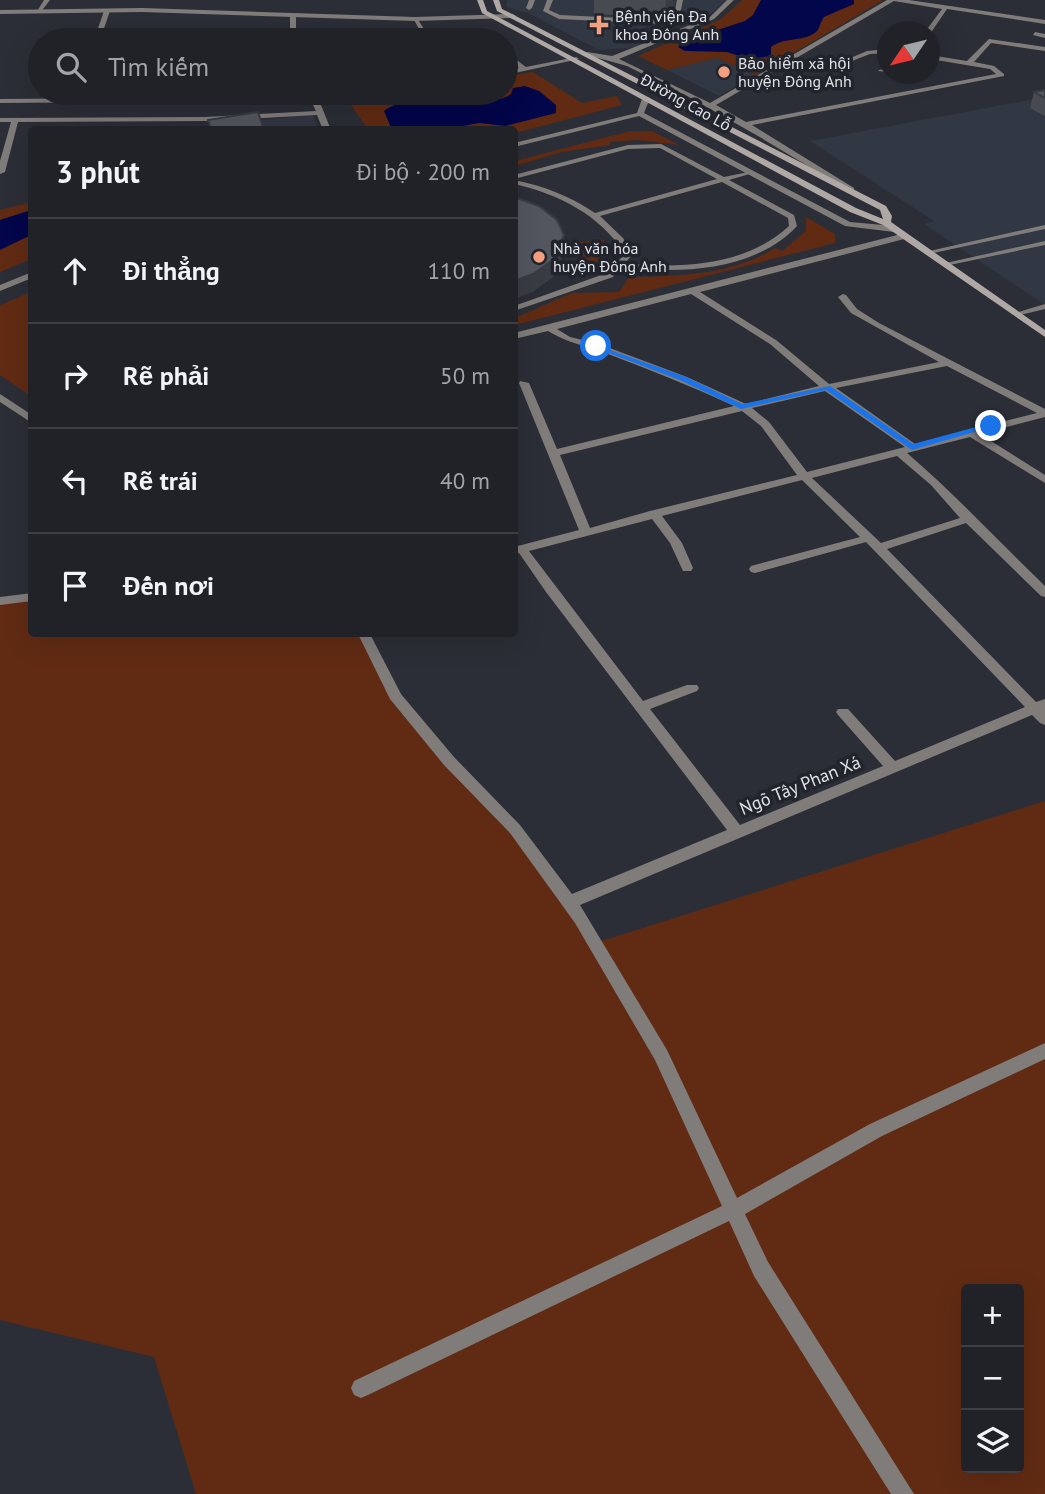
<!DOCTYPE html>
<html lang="vi">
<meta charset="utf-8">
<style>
:root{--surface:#202228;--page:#282a30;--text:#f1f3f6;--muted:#a2a4a8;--line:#3d3f45}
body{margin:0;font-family:"PT Sans",sans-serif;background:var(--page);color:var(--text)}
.controls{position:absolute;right:21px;bottom:21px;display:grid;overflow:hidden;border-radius:7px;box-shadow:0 7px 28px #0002}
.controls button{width:63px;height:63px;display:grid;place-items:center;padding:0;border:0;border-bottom:2px solid var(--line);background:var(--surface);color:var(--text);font:35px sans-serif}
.compass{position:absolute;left:877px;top:21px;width:63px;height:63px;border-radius:50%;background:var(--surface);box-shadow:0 7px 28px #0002;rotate:235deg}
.stop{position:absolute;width:21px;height:21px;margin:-16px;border:5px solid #1a73e8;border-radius:50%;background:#fff}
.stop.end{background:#1a73e8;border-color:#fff;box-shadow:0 2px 7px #0008}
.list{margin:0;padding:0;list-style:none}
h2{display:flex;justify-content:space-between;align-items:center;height:91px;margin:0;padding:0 28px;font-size:30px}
h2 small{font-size:23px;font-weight:400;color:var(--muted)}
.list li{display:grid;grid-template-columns:46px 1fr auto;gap:21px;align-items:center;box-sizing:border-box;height:105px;padding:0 28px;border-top:2px solid var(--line)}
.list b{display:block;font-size:26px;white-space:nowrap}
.list em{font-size:23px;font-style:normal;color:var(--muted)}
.icon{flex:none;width:38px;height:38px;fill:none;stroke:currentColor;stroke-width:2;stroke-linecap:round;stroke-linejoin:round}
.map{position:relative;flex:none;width:1045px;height:1494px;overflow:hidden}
.search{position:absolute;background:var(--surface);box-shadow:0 7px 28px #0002;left:28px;top:28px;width:490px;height:77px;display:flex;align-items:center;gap:18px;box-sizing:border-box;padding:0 24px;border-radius:38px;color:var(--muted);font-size:26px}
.panel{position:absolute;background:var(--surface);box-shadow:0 7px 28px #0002;left:28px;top:126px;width:490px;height:511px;border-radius:7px}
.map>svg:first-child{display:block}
</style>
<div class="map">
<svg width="1045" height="1494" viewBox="0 0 1045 1494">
<rect width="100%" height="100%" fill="#2b2e36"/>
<path fill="#323744" d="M507,0H726L712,13L686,26L648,23L638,47L599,50L528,13L506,7Z
M717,58L756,75L719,96L667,70Z
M1045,97V305L924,224L934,221L810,141Z
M313,115L319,129H225L224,124Z"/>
<path fill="#612b13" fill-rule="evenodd" d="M742,0H883L756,75L717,58L667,70L638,56L721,19Z
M533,72L582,103L617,96L622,105L515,133L514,130L368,129L350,104L427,93L503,94L506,93V76Z
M630,131H652L679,145L638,140L610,142V145L562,152L515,166V161Z
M31,202V259L0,272V210Z
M806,217L835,234V243L515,325V318L572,293L619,292L629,277C680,276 731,275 775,248L782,251L806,231Z
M604,240L606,260L595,263L577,256L571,243Z
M31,292V396L0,375V305Z
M31,597L32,634H363L395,696L570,902L595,943L1045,801V1494H196L154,1357L0,1320V601ZM966,1289H1019V1468H966Z"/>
<path fill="#02064a" d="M761,0H854V4L824,17C820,22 820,28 816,32C804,42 784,37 771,47V56L748,59L727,52L685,51L678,47L684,41L745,21L753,15Z
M155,29L273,31V38L147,40Z
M525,86L539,91L556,105V113L505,126L479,123L447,129L392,130L384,111C395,100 452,93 469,93C484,93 496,105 511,94L513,88Z
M31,210V235L0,250V220Z"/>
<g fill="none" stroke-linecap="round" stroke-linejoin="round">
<path fill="#807c7a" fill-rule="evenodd" d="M44,0H50L40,13H36Z
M529,0H535L532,8L529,10L526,8Z
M547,0H553L549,10L560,15L663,20L674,17L677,0H683L679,19L663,24L559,19L543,11Z
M661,144L724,177L753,171V173L729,180L794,215L797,226C754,272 679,274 621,267L613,277L514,311V306L607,273L625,254C600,215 559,194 514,184V180C544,186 570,196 595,213L717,179L660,148L628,149L514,179V175L628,145ZM722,182L788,218L789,226C746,266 681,269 625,263L633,254L623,238L600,216Z
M1045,225V229L929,254L925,252Z
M1045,241V245L945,266L941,264Z
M1045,304V309L1016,316L1012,314Z"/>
<path fill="#807c7a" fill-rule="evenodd" d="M727,0H734L714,19L619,59L710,103L887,0H909L1045,20V24L947,9L930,34V32H925L942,9L894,1L716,105L746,122L996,74L990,69L930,59V55L967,61L989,39L1045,47V51L991,43L974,62L994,66L1004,74V76L752,125L854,188V192H851L758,136L689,97L627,66L584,54L587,52L612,56L710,17Z
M107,9L110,11L100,40H94L104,11Z
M293,14L296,16V40H290V16Z
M413,18H417L431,40H425Z
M1035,32L1045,34V38L1033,35Z
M355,37L357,40H329Z
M888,49V53L870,54L839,66L836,64L867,51Z
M506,52L526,67L576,57L579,59L506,75V71L519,68L506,57Z
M888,68V72L878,71L879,70Z
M316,93L313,97L258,101L0,103V99L258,97Z
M355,93H372L317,103L321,105L331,130H323L317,115L205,121L18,122L5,172L0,174V161L11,122H0V118L205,117L316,111L313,105L316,103H312V99Z
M643,96L650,98L644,113L850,222L894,226L898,229L894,232L845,226L639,116L514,147V143L637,113Z
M905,233L908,234V238L700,292L776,340L829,384L939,362L851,313L838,297L843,294L846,295L857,309L879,323L1045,409V417L980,434L1045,475V483L970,437L907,453C955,494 999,542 1045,586V597L1041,596L966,523L887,549L1036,702L1045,699V725L1040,723L1032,715L580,905L667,1050L737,1198L870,1124L1045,1043V1059L882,1136L745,1214L768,1262L914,1494H891L754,1276L729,1221L368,1395L361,1398L354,1395L351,1388L354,1381L722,1206L655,1060L575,923L510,833L444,765L390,699L358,634H370L401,694L454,757L520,825L572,894L727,830L546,592L519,553L514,555V547L579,530L519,383L520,381L529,383L557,449L734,406C693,387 651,370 608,354C587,346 567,343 548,331L514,339V333ZM691,294L770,344L819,386L746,404L687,377L599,344L570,337L557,329ZM947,366L1037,413L915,444L836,388ZM825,391L905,447L807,472L769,422L752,408ZM742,411L761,426L797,475L650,511L590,528L560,455ZM897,456L931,485L960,518L881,543L812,478ZM802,480L860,537L751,566L749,569L751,572L755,573L866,542L1025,707L895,761L848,709H838L836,712L838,715L883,766L740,825L650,709L697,691L699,688L697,685H687L643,701L529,551L652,519L670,543L683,571H691L693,568L682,543L662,516Z
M32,272V278L0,291V285Z
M0,394L32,415V423L0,402Z
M32,593V601L0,605V597Z"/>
<path fill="#807c7a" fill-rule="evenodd" d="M142,8L415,17L513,14L516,16L513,18L415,21L142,12L0,14V10Z"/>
<path fill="#afa8a5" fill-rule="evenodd" d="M477,0H483L487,11L856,208L883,219L880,210L497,11L493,0H499L502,9L886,206L892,216L891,222L1045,330V337L883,225L850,212L482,13Z"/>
</g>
<path fill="#474a51" d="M594,0H673L672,10L665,17L594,14Z
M1045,90V116L1030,108L1034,92Z"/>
<path fill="#393c42" d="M666,0H673L672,10L665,17Z
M564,235V252L553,277L533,292L514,299V281Z"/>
<path fill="#52565e" stroke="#393c42" stroke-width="2" d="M1045,90V98L1034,92Z
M258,112L264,130H211L208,120Z
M514,197L539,206L557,220L564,235L553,260L533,274L514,281Z"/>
<path fill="#1a73e8" d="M593,344L686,377L742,404L830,386L913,444L991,423L995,426L912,450L826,390L741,409L680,380L593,347Z"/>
<g fill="#f2a07f" stroke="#21242c" stroke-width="2.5">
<path d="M595.5 14.5h7v7h7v7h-7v7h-7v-7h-7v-7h7z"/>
<circle cx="724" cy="72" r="7"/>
<circle cx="539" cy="257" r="7"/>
</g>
<g text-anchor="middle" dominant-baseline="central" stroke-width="7" stroke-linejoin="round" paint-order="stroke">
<g font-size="16" fill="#e0e2e7" stroke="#21242c" text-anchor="start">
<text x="615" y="16">Bệnh viện Đa<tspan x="615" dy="18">khoa Đông Anh</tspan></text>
<text x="738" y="63">Bảo hiểm xã hội<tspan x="738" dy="18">huyện Đông Anh</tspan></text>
<text x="553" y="248">Nhà văn hóa<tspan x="553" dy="18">huyện Đông Anh</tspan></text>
</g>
<g font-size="16" fill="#e0e2e7" stroke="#21242c">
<text transform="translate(686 102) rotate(29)">Đường Cao Lỗ</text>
</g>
<g font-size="18" fill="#e0e2e7" stroke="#21242c">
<text transform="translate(800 785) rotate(-22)">Ngõ Tây Phan Xá</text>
</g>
</g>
</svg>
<div class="controls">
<button>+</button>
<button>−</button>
<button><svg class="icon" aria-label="layers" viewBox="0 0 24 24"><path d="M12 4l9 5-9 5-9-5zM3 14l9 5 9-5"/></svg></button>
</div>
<svg class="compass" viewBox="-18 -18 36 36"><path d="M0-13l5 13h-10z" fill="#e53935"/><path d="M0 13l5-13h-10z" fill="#a2a4a8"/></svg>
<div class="stop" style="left:596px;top:346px"></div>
<div class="stop end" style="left:991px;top:426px"></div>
<div class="search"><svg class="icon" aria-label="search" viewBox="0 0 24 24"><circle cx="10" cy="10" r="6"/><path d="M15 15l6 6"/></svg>Tìm kiếm</div>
<section class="panel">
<h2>3 phút<small>Đi bộ · 200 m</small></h2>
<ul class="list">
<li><svg class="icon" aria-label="ahead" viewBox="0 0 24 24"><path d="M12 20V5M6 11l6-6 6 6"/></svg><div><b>Đi thẳng</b></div><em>110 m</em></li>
<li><svg class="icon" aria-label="right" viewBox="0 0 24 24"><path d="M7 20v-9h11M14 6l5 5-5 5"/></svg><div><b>Rẽ phải</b></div><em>50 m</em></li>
<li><svg class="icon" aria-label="left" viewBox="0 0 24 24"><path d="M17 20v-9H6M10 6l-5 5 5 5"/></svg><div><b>Rẽ trái</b></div><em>40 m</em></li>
<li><svg class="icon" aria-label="arrive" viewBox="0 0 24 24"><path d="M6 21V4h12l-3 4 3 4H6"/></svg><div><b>Đến nơi</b></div></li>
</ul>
</section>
</div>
